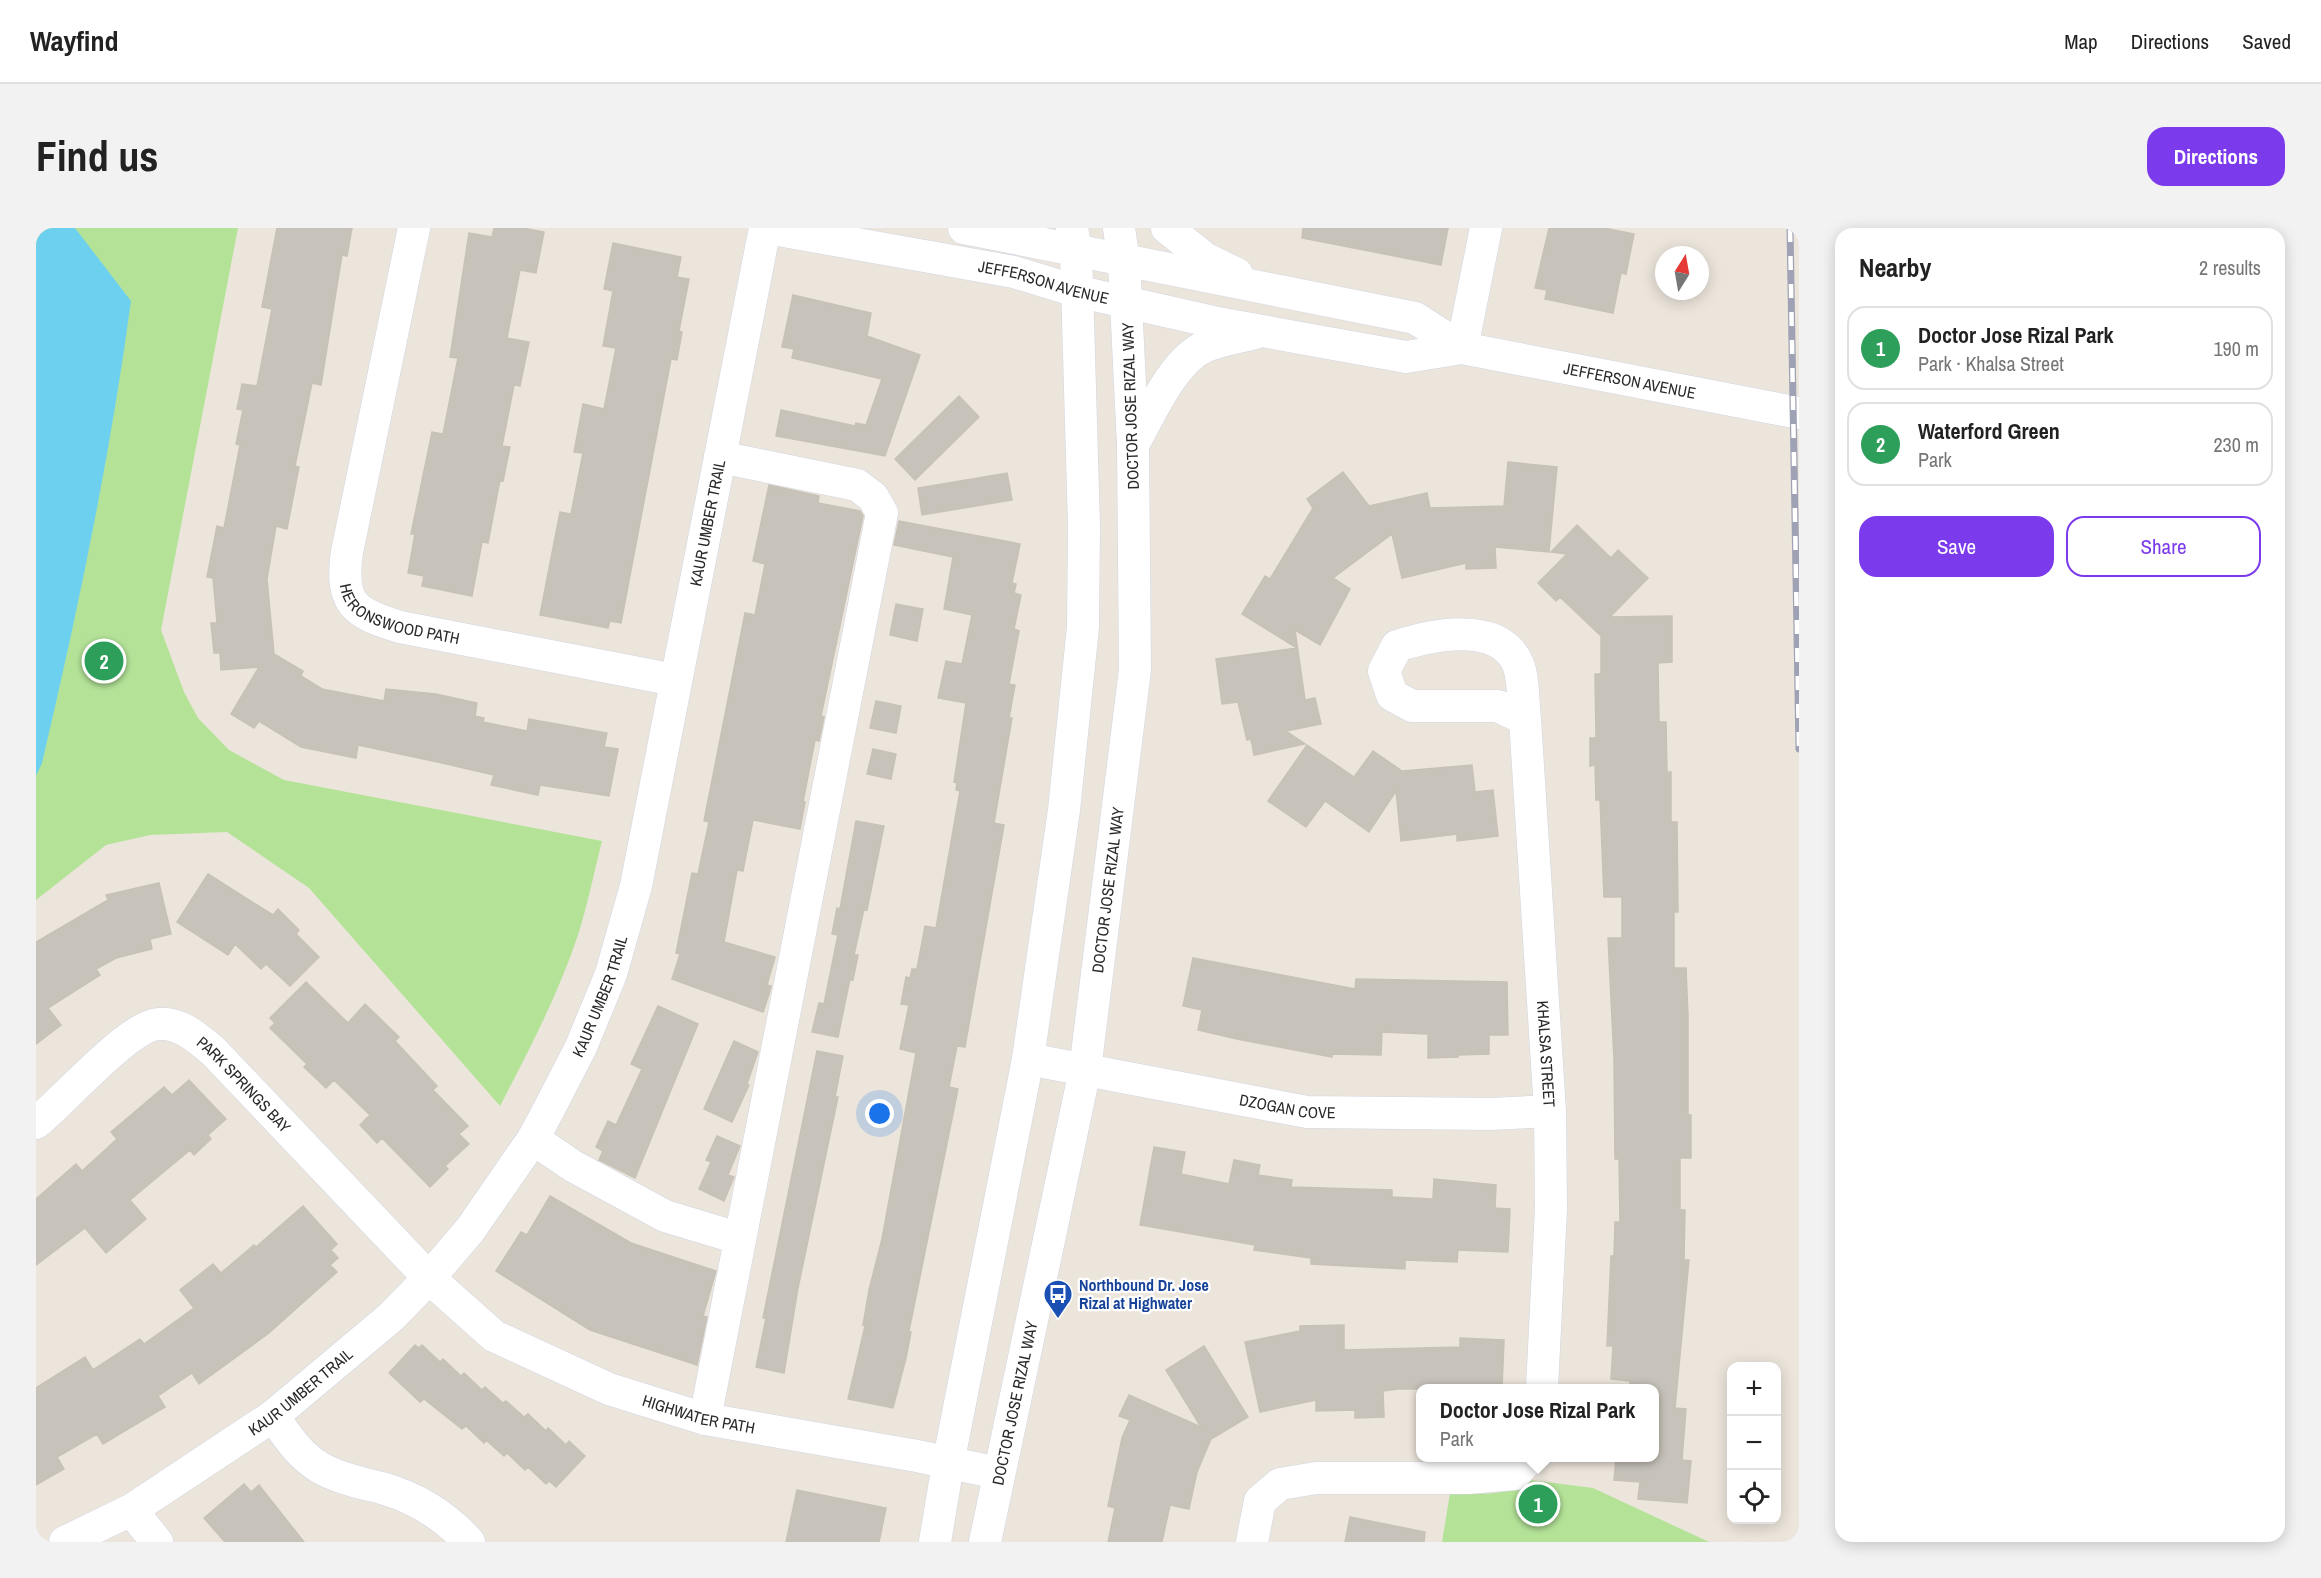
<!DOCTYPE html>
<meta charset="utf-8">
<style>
:root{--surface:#fff;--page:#f2f2f2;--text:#222;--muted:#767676;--line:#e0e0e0;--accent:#7c3aed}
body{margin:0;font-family:"Archivo Narrow",sans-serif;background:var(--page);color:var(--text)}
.controls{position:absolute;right:18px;bottom:18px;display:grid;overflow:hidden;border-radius:12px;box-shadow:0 3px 15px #0003}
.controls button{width:54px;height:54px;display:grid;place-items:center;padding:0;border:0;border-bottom:2px solid var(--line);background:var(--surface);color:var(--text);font:30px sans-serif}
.compass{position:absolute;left:1619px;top:18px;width:54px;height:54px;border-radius:50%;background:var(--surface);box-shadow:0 3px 15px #0003;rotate:11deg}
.you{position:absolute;left:844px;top:886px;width:21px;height:21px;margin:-15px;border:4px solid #fff;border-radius:50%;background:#1a73e8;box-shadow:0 0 0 9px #1a73e833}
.badge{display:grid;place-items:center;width:39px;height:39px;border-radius:50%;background:var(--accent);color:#fff;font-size:20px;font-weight:700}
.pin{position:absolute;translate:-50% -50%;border:3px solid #fff;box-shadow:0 2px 6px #0006}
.popup{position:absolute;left:1380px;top:1156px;width:243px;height:78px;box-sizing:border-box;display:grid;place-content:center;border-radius:12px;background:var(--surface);filter:drop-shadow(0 2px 4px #0005);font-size:20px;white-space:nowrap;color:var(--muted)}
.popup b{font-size:22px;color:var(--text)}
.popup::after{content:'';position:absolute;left:50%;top:100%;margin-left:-12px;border:12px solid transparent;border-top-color:var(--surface)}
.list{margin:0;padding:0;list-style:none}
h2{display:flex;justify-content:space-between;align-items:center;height:78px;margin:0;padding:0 24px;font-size:26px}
h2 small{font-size:20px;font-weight:400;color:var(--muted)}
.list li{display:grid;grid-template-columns:39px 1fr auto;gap:18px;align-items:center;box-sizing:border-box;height:84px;margin:0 12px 12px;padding:0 12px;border:2px solid var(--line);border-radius:18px}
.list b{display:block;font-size:22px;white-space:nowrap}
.list p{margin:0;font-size:20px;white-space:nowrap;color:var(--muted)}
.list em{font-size:20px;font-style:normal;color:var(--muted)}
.actions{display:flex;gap:12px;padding:18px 24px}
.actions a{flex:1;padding:14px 0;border:2px solid var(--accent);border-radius:18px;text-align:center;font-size:21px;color:var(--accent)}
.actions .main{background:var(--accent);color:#fff}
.icon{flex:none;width:33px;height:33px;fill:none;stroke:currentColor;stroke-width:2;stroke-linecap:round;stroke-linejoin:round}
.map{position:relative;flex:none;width:1763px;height:1314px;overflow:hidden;border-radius:18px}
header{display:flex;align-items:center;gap:36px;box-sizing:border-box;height:84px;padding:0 30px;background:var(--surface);border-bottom:2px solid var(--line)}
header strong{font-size:28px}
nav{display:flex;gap:33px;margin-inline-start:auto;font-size:21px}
.intro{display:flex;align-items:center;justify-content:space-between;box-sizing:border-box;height:144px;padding:0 36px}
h1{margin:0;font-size:42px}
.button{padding:15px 27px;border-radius:18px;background:var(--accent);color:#fff;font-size:21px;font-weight:700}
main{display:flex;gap:36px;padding:0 36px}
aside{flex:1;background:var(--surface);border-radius:18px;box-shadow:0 3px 15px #0003}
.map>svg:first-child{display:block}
</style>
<header>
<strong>Wayfind</strong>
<nav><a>Map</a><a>Directions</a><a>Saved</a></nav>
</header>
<div class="intro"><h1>Find us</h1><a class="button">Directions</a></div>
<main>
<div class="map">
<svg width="1763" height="1314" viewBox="0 0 1763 1314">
<rect width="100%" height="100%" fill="#ece5dc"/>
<path fill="#b4e398" d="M0,0H202L125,402L148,464L162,490L193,522L248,552L566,613C558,644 552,676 542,707C522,767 493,822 464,878L273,660L191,604L114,607L70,617L0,672Z
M1495,1252L1557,1260L1673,1314H1406L1414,1265C1441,1265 1473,1270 1495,1252Z"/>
<path fill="#6ed0ef" d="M0,0H39L95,73C74,229 42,382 6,535L0,548Z"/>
<path fill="#c7c3ba" stroke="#c8c1b6" stroke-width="1.5" d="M241,0H316L311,28L306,27L285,157L276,155L259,238L263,239L251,301L240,298L231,351L238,426L267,443L265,448L286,461L348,473L350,461L400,466L441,475L439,488L448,490L447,494L491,503L493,491L571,505L568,519L582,521L573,568L504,557L502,567L455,557L458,547L406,535L322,517L320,530L265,519L223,493L218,500L195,486L223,439L185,442L184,425H178L175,395H181L177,350L171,349L181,298L188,300L204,217L200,216L207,182L201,181L206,156L221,158L236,81L226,79Z
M458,0H486L508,4L500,45L484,42L471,110L493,114L484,158L478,157L466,218L474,219L467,253L464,252L452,315L446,314L436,368L386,358L388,348L372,345L379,306H375L396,204L407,206L422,130L414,129L433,5L456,9Z
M1267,0H1412L1405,37L1266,10Z
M1513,0H1568L1598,6L1590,46L1585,45L1577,85L1509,71L1511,62L1499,60Z
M577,15L645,29L641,49L653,51L643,103L646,104L641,132L635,131L585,395L574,393L572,400L504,387L524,284L535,286L547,225L538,224L547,176L568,181L580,120L567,118L577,63L568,61Z
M757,67L835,85L831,108L884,127L849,228L740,208L745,182L819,198L820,195L830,197L846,151L756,130L758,121L746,119Z
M923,168L943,189L879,252L859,231Z
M1472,234L1521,239L1513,324L1459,319L1460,340L1430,341V335L1366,350L1356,306L1297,350L1314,361L1284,417L1259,402L1269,472L1279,470L1285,496L1250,503L1269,516L1218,527L1215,511L1211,512L1202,474L1186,476L1180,431L1261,420L1206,386L1229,348L1234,351L1277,280L1271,271L1307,244L1333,278L1391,265L1394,280L1468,278Z
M971,245L976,272L886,287L882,260Z
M733,257L783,268L782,275L824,283L827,288L785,488L788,489L783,513L779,512L767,574H769L764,601L717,592L707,643L701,642L688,714L739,729L731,757L735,758L734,763L727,784L636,751L644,726L640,725L656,645L662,646L673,594L668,593L709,385L719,387L729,336L717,333Z
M863,293L984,316L976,355L980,356L978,365L985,367L978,401L983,403L973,456L979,457L973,490H976L958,595L968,597L929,819L921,818L913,859L922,861L873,1103L875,1104L870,1130L857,1180L812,1171L829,1098L827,1097L833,1062L846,1011L880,825L864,821L873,777L865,776L870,749L874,750L876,741H881L889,698L900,700L924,563L920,562L921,555L918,554L930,475L902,470L910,433L926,436L936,387L908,381L917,329L858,317Z
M1541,297L1575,330L1582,322L1612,350L1574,389L1636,388V434L1622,435L1623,494H1630L1631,544H1635V594H1641L1642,684H1638V740H1650L1652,789V887H1655V930H1644V982H1649L1648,1032H1653L1639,1180L1650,1181L1646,1232L1655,1233L1651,1275L1602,1271L1604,1254L1578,1252L1580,1230H1619V1161H1594V1153L1575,1151L1577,1118H1571L1575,1028H1578L1579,994H1584L1583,931H1579L1578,831L1572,710H1586V669H1568L1564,572H1560L1559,537L1554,538V510H1560L1559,446H1565V408L1524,369L1520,373L1502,355L1531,326L1515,324Z
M860,376L887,381L881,413L854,407Z
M840,473L865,478L860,505L834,500Z
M1271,517L1318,549L1337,523L1366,543L1436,537L1439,564L1457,562L1462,608L1421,613V606L1365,613L1360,563L1333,604L1289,573L1270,599L1232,573Z
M837,521L860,526L855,551L831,546Z
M820,593L848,598L831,682L828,681L818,727H822L817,752L814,751L802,809L776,804L783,775L788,776L802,707L796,706L801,680L804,681Z
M172,646L237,687L242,681L263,702L260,706L283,729L254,758L230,736L225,741L199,716L192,727L141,694Z
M123,655L135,706L114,711L116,721L80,730L60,741L64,747L12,780L25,797L0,816V714L72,672L70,667Z
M1157,730L1319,761L1320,751L1471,754L1472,807H1453V826L1422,827V829L1392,830V806L1346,804L1345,827L1296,826V829L1201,811L1162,802L1166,782L1147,778Z
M270,754L312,795L329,776L363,809L359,813L401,858L397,862L432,898L423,906L433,916L409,938L412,941L394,959L346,910L341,915L324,897L334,887L298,852L290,860L268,839L271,836L234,800L239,795L234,790Z
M622,778L662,796L599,950L563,932L567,923L560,919L572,893L580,897L606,841L595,836Z
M698,813L722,824L711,856L713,857L696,894L668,881Z
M781,823L807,828L799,869H802L762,1060L748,1145L720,1139L730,1090H727Z
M153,852L190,891L172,907L175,911L158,927L154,922L94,972L110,991L70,1025L49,1000L0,1037V971L40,936L46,943L81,911L75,904L128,859L136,867Z
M681,908L704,918L692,947L698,949L688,973L663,961L675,934L670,932Z
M1118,919L1149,924L1145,946L1193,956L1198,932L1224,937L1222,947L1256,952L1255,959L1356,962V969L1397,971L1398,951L1460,957L1459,980L1474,981L1472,1024L1422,1022L1421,1034L1369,1032V1041L1275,1036V1030L1218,1022L1219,1017L1104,997Z
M514,968L595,1015L680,1043L667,1088L671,1089L661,1137L554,1102L460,1043L485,1004L491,1007Z
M267,978L301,1016L295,1022L302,1030L294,1037L301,1044L233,1105L163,1156L156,1145L122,1168L129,1179L67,1216L61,1206L21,1229L28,1241L0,1257V1160L49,1129L57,1142L104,1111L108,1116L158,1080L144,1062L177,1036L185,1045L218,1017L220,1019Z
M1308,1097V1122L1424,1119V1110L1468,1112L1466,1161H1362L1347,1163L1348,1189L1319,1190V1182L1280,1183V1172L1224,1184L1209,1114L1264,1103V1098Z
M379,1117L383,1120L386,1117L404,1134L407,1131L425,1148L428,1145L446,1162L449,1159L467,1175L470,1173L488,1189L492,1186L510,1203L512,1200L530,1217L533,1213L549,1228L520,1259L513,1253L510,1256L492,1239L489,1242L471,1225L468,1228L450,1212L448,1215L430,1198L426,1201L388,1171L384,1174L353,1145Z
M1168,1118L1212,1189L1175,1211L1161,1244L1153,1281L1134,1277L1126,1314H1072L1079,1280L1072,1278L1086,1210L1094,1192L1083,1188L1093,1167L1165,1199L1130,1142Z
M208,1256L215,1264L223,1257L268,1314H189L168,1290Z
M761,1262L850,1280L843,1314H750Z
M1314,1289L1389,1304L1388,1314H1309Z"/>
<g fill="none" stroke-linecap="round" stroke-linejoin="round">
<g stroke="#d1d5e3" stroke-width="33">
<g id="minor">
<path id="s1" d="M378,0L311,324C304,375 317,385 364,399L639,452"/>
<path id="s2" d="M731,0L978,44L1040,63L1182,95L1370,129L1426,120L1763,185"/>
<path d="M928,0L1379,90L1426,120"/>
<path d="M1131,0L1170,31L1201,46"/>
<path d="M1426,120L1450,0"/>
<path d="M1097,217C1114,187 1137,132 1170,118C1186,112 1204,109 1219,105"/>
<path id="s3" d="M1489,491L1462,478H1376L1356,467L1348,443L1361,418C1396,407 1463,392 1482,436C1488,451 1487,475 1489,491L1514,883L1515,981L1506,1160"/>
<path id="s4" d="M992,831L1271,884L1455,886L1514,883"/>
<path id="s5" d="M0,895C28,872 86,806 117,797C141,791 162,810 178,824L393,1050L458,1108L573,1161L669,1191L881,1228L962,1245"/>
<path d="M497,911L537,938L629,988L702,1010"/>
<path d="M237,1188C251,1208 263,1227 283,1239C303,1251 327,1255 349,1261C383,1271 409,1288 433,1314"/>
<path d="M669,1191L846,285L837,269L821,257L684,229"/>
<path d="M95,1282L121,1314"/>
<path id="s6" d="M29,1314L95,1282L237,1188L355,1089L393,1050L434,1002L497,911L512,883L545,819L575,746L600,658L729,0"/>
<path d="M899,1314L912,1236L992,831L1028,582L1047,399L1048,298L1040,23L1036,0"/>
<path id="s7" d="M949,1314L1049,842L1099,442L1097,217L1088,34L1083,0"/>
<path d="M1216,1314L1224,1273L1244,1256L1280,1250H1432L1479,1246L1493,1230"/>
</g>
</g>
<use href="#minor" stroke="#fff" stroke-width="32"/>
<g stroke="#9fa2b4" stroke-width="7">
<path id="rail" d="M1754,0L1763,521"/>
</g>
<use href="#rail" stroke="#fff" stroke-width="4.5" stroke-dasharray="14" stroke-linecap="butt"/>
</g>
<defs>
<g id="bus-pin" transform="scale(1.5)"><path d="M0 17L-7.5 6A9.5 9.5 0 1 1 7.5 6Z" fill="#1a4fb4" stroke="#fff"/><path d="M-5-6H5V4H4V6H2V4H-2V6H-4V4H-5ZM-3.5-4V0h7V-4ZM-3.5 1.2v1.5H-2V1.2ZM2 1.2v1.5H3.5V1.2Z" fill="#fff"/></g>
</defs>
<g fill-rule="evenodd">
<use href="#bus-pin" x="1022" y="1066"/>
</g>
<g text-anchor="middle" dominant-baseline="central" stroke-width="4.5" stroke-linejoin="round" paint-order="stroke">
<g font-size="16" fill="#2a2a2a" stroke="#fff">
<text stroke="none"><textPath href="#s2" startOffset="282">JEFFERSON AVENUE</textPath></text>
<text stroke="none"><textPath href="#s2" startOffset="880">JEFFERSON AVENUE</textPath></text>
<text transform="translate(1094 178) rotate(-92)">DOCTOR JOSE RIZAL WAY</text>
<text stroke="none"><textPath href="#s6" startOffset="1270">KAUR UMBER TRAIL</textPath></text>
<text stroke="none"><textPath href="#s1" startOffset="430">HERONSWOOD PATH</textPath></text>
<text stroke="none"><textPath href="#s7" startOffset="664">DOCTOR JOSE RIZAL WAY</textPath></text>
<text stroke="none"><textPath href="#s6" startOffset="784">KAUR UMBER TRAIL</textPath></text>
<text stroke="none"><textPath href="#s3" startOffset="717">KHALSA STREET</textPath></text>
<text stroke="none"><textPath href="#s5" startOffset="267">PARK SPRINGS BAY</textPath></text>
<text stroke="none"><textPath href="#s4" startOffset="264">DZOGAN COVE</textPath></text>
<text stroke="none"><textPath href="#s6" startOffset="280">KAUR UMBER TRAIL</textPath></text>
<text stroke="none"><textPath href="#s7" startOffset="142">DOCTOR JOSE RIZAL WAY</textPath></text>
<text stroke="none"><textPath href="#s5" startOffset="842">HIGHWATER PATH</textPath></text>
</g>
<g font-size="16" font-weight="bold" fill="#164399" stroke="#fff" text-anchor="start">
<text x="1043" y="1057">Northbound Dr. Jose<tspan x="1043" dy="18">Rizal at Highwater</tspan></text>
</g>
</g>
</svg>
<div class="controls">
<button>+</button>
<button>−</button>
<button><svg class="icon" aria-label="locate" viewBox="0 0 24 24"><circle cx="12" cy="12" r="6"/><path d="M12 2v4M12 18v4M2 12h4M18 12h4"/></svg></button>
</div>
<svg class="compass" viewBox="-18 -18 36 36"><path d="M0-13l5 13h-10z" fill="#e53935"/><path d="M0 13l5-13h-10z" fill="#767676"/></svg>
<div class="you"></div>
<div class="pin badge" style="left:1502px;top:1276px;background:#2e9e5b">1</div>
<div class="popup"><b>Doctor Jose Rizal Park</b>Park</div>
<div class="pin badge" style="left:68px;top:433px;background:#2e9e5b">2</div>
</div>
<aside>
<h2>Nearby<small>2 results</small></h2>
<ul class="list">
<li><span class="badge" style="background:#2e9e5b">1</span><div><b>Doctor Jose Rizal Park</b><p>Park · Khalsa Street</p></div><em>190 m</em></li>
<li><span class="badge" style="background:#2e9e5b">2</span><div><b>Waterford Green</b><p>Park</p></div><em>230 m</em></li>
</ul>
<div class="actions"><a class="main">Save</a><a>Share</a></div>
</aside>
</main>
